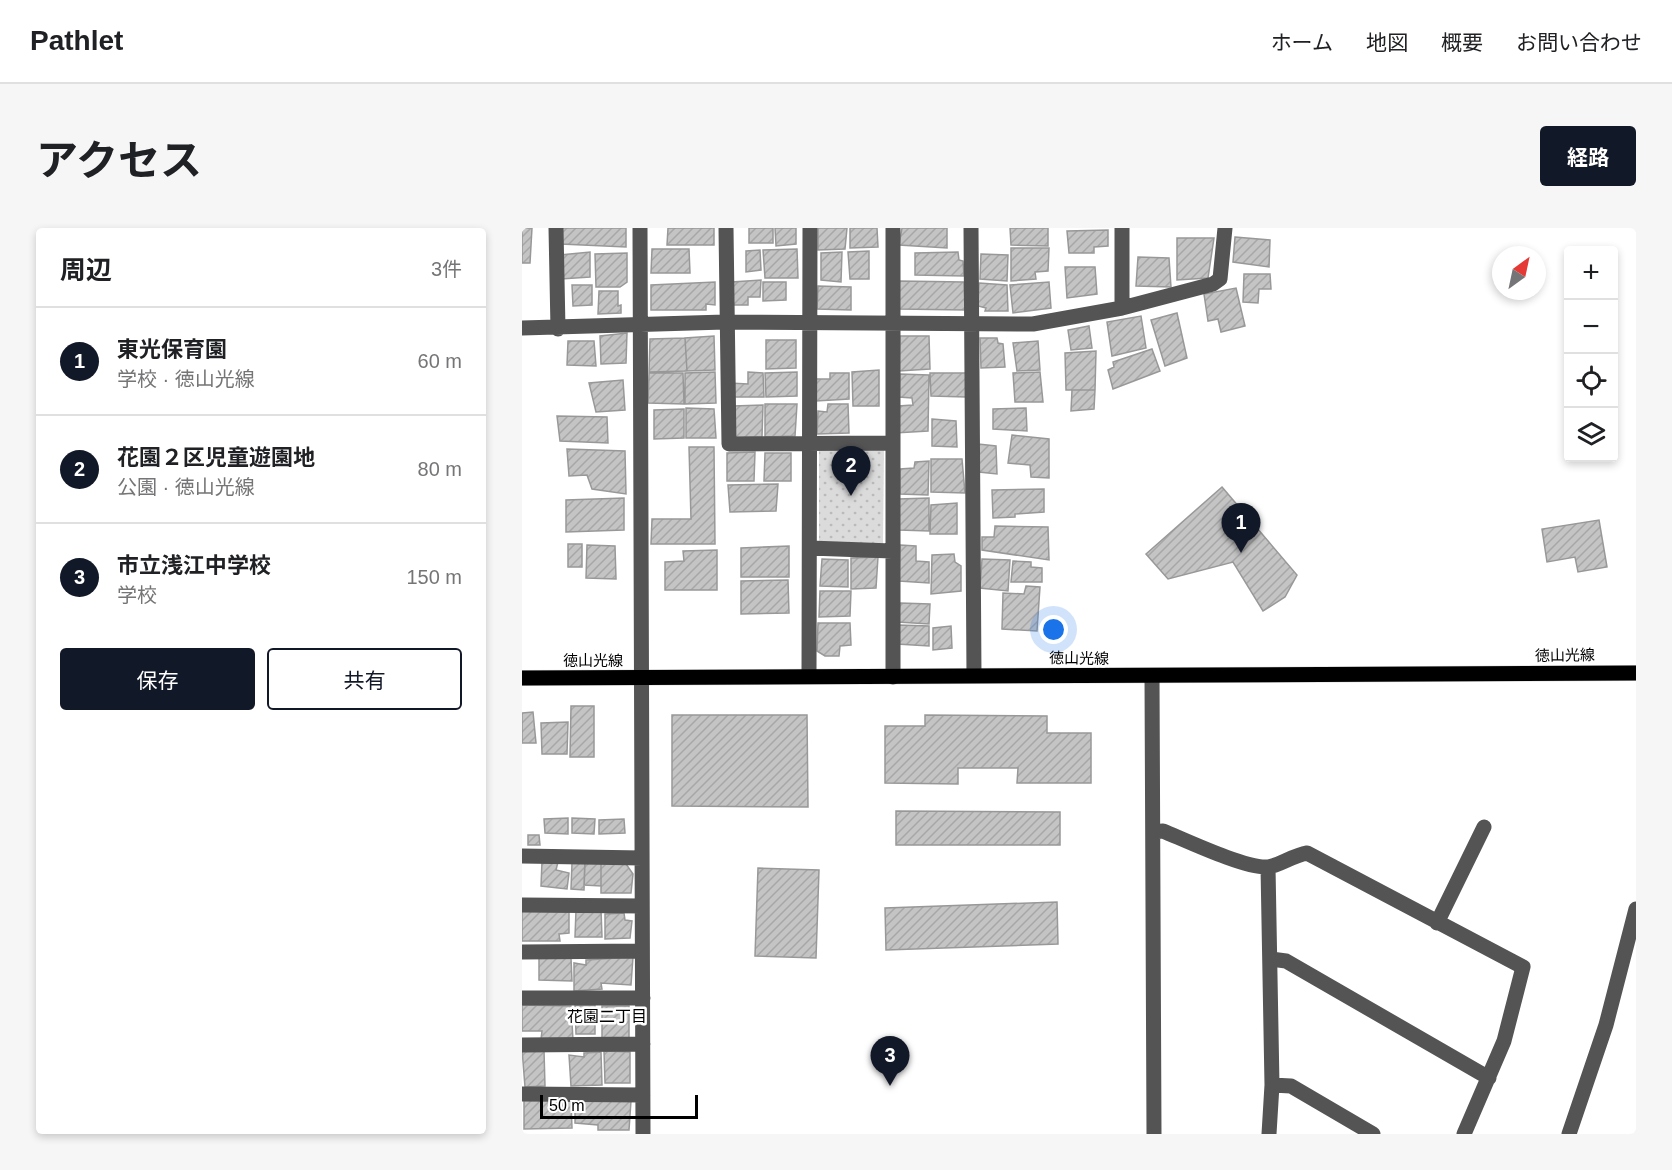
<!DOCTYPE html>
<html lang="ja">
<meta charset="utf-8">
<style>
:root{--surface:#fff;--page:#f6f6f6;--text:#202124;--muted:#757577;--line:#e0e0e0;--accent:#111827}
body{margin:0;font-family:Arial,"Noto Sans JP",sans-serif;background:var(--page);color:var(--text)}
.controls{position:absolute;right:18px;top:18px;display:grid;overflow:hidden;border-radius:6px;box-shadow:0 3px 9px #0003}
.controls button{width:54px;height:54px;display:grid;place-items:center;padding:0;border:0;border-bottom:2px solid var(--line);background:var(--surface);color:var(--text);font:30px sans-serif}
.compass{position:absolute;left:970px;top:18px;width:54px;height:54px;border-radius:50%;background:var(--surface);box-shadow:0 3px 9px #0003;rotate:33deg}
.scale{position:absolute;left:18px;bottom:15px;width:158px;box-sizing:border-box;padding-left:6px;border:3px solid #000;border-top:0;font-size:16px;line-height:21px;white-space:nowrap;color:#000;-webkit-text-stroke:4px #fff;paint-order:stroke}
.you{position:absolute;left:532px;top:402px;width:21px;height:21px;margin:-15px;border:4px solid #fff;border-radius:50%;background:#1a73e8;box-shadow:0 0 0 9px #1a73e833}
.badge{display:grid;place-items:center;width:39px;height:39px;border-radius:50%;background:var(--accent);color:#fff;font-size:20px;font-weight:700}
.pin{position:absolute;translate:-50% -50px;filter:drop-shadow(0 2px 3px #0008)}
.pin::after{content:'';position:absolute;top:32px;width:21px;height:18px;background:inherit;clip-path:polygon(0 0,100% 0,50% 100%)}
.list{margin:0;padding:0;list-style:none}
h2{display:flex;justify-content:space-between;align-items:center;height:78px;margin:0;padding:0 24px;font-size:26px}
h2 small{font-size:20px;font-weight:400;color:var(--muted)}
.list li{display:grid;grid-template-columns:39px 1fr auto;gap:18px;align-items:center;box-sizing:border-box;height:108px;padding:0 24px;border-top:2px solid var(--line)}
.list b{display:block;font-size:22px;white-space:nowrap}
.list p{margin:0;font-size:20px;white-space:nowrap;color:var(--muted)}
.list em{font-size:20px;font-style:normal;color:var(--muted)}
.actions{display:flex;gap:12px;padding:18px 24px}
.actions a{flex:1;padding:14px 0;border:2px solid var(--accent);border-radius:6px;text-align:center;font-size:21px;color:var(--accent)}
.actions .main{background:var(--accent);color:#fff}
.icon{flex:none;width:33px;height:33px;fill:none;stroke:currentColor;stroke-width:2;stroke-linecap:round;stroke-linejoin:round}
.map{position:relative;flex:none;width:1114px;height:906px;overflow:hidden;border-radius:6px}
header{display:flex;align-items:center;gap:36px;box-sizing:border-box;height:84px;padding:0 30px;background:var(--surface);border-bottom:2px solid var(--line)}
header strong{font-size:28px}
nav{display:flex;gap:33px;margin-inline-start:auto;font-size:21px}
.intro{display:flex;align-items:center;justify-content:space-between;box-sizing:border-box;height:144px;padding:0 36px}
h1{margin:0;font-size:42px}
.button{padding:15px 27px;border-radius:6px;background:var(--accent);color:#fff;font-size:21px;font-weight:700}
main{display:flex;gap:36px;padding:0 36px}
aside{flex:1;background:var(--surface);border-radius:6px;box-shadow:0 3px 9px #0003}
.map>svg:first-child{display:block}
</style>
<header>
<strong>Pathlet</strong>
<nav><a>ホーム</a><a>地図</a><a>概要</a><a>お問い合わせ</a></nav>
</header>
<div class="intro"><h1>アクセス</h1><a class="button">経路</a></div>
<main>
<aside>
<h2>周辺<small>3件</small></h2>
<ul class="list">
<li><span class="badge">1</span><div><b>東光保育園</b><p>学校 · 徳山光線</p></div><em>60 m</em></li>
<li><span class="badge">2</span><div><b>花園２区児童遊園地</b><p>公園 · 徳山光線</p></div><em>80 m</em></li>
<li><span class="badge">3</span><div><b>市立浅江中学校</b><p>学校</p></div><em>150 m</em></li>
</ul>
<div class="actions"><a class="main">保存</a><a>共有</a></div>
</aside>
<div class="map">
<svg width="1114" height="906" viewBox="0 0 1114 906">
<defs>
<pattern id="park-dots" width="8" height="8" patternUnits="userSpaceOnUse" patternTransform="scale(1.5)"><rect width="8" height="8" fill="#dbdbdb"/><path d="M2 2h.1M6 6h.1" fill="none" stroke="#bababa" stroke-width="1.8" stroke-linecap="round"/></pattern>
<pattern id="building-hatch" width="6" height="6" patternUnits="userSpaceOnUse" patternTransform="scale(1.5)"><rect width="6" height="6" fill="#c4c4c4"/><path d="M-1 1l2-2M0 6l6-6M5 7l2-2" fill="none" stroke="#a7a7a7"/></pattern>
</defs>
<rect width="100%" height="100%" fill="#fff"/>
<path fill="url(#park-dots)" d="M297,220L362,221L361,316L297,315Z"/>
<path fill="url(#building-hatch)" stroke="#989898" stroke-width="1.5" d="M0,0H10L8,35H0Z
M39,0H104V19L39,16Z
M146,0H192V17H145Z
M227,0H251V15H227Z
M253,0H274V16L254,18Z
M296,0H325L323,21L296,22Z
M328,0H355L356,19L328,20Z
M380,0H425V20L377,17Z
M488,0H526V18L489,17Z
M586,2V18L572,19V25H547L545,3Z
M713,9L748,12L747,39L711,34Z
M655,10H692L686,50L655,52Z
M489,20H527L526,43L513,44L514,51L489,53Z
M130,21H167L168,45H129Z
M275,21L276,50H243L241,22Z
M238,22L239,42L224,44V23Z
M347,23V51H328L326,24Z
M68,24V49L39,51L38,27Z
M320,24L319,54L299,52V25Z
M436,24L437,32L441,33L442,48L393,47V25Z
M105,25V54L98,59H74L73,26Z
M459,26L486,27L485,53L458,51Z
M616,29L647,30L649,59L614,58Z
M543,39H573L575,66L545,70Z
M722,46H748L749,61H737L736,75L721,74Z
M239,52L238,69H226V77H208L210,54Z
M377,53L442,54L443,82L377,81Z
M193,54V77L184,76V82H129V57Z
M241,54H264V72L241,73Z
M527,54L529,80L491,85L488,57Z
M457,55L485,57L486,83H463L464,80L456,78Z
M50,57H70V77L51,78Z
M296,58L329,59V82L295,81Z
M714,60L723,98L699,104L696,91L686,93L682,66Z
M77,63H96V78L99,77V85L76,86Z
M655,85L665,130L643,138L629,92Z
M619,88L624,120L590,128L585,94Z
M567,98L570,120L549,122L546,102Z
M105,105L104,135L79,136L78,108Z
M192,108L193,142L165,143L163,110Z
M378,108H407L408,141L377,143Z
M163,110L165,143L127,144L128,111Z
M458,110H475L476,115L481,116L483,139L459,140Z
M244,112H274V140L244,141Z
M46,113H72L74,138L45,137Z
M516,113L518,142L495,143L491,115Z
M630,121L638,143L591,161L586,142L592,139L591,134Z
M574,123L573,162H544L543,125Z
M357,142V178H331L330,144Z
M193,144L194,175L163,176V145Z
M226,144L241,145L242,169H211L208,155L226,156Z
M275,144V168L244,169L243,145Z
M518,144L521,174H493L491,145Z
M127,145H161L162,176L126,175Z
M308,145H327V171L294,173L293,151H308Z
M408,145H444V169L409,168Z
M378,146L407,147L406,203L373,205L376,178L391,177L390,170L377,169Z
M101,152L103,182L74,184L67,155Z
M550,162H573L572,181L549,183Z
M243,176H275L273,208L243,209Z
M306,176H326L327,205L295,206L296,183L305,184Z
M241,177L240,209L210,210L211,178Z
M164,180L192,181L194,210H164Z
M504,180L505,203L471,201V181Z
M162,181V210L132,211V182Z
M35,188L85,189L86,215L38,213Z
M410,191L434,193L435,219L410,218Z
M490,207L527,211V250L509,249L508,237L486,235Z
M456,216L474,218L475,246L457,244Z
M167,219H192L193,316H129L130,291H169Z
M45,221L103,223L104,266L70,261L65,247L47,248Z
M233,224L232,253H205V225Z
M243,225H269V253H242Z
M409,231H440L443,265L409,264Z
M407,233L406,267L378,266V241L392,240L393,234Z
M256,256L254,283L208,284L206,257Z
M700,259L775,347L763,369L741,383L711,334L646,351L624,326Z
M522,261V284L493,286V289L471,290L470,262Z
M102,270V302L44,304V272Z
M407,270V303L377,302L376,271Z
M435,275V306H408L409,277Z
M1077,292L1085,339L1056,344L1053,329L1025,334L1020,301Z
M473,298L526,299L527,332L460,322V309H472Z
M46,316H60V339H46Z
M65,317L93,318L94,351L64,350Z
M378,317L394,318V333L407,334V355L377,353Z
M267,318V349H219V320Z
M195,322V362H143V334L162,333L161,323Z
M432,326L433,334L439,338V363L409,366L410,327Z
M356,329L354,360L329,361V330Z
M300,331L326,332V359L298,358Z
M460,331L488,332L486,363L458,360Z
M491,333L509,334V339L520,340V354H489Z
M266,352L267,385L219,386V353Z
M504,358L518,359L515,403L480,401L481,365L502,366Z
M298,363H329L328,388L297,389Z
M378,375L408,376L407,396L376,394Z
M296,395H328L329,417L318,418L317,428H303L295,423Z
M376,397L407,398V418L375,416Z
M429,398L430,420L411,422V400Z
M49,478H72V529H48Z
M11,484L14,515H0V485Z
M150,487H285L286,579L150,578Z
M403,487L525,488V505H569V555H495L496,540H436V556L363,555V498H403Z
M46,494L45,526H20L19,495Z
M374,583L538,584V617H374Z
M46,590V606L23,605L22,591Z
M50,590L73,591L72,606L50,605Z
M102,591L103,605L77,606V592Z
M6,607H17L18,617H6Z
M63,631L79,632V658L62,657Z
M79,632L102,633L111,646L109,665H79Z
M20,633L36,634L34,642L47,645L45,661L19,658Z
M50,635H63L62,662L49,661Z
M236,640L297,642L294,730L233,728Z
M535,674L536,716L364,722L363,680Z
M79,681L80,709H53L54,682Z
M0,683L47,684V705L37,706L38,713H0Z
M102,685L103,692L110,693L108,710L83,711V686Z
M17,729L49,730L50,753L17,752Z
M111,729L109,757L79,755L80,761L52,763V735L64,737V732Z
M0,777L49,778L51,812L19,811L20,803H0Z
M53,777H73V806H54Z
M80,778H107V811L80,810Z
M0,821L22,822L23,858L3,859Z
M82,823L108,824V855H83Z
M79,824L80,857L49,858L47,827L62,829V825Z
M2,872H49L50,900L2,901Z
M53,872L109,873L107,902H76V897L53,895Z"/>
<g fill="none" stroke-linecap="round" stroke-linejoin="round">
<g stroke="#dbdbdb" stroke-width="16">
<path id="major" d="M0,450L1114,445"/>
</g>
<path stroke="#545454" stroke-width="15" d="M34,0L36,101
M118,0L121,906
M204,0L207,216L370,215
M371,0V449
M449,0L452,447
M600,0V80
M0,100L203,94L511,96L600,80L691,56L698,51L703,0
M288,320L370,323
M287,448L288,0
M630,449L632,906
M631,604L641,603C663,612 724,641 746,639C756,638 772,627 785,625L1001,739L982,813L942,906
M0,628L120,630
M746,639L750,857L747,906
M0,677L120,678
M915,695L962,599
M0,724L120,723
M749,731L764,733L967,850
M0,770H121
M0,817L121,816
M750,857L769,858L851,906
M0,866L121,867
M1047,906L1084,797L1114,681"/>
<use href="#major" stroke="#000" stroke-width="15"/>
</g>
<g text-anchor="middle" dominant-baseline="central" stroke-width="5" stroke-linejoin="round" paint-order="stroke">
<g font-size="15" fill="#000" stroke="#fff">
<text transform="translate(1043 427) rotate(-1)">徳山光線</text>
<text transform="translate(557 430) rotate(1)">徳山光線</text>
<text x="71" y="432">徳山光線</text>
</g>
<g font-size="16" fill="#000" stroke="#fff">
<text x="85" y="788">花園二丁目</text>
</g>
</g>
</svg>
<div class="controls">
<button>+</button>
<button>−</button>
<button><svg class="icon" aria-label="locate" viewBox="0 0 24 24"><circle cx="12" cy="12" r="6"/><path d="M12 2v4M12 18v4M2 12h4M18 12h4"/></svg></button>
<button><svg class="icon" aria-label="layers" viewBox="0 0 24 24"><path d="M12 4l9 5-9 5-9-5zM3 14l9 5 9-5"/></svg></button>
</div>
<svg class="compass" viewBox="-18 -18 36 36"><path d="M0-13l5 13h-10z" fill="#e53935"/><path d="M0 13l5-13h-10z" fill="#757577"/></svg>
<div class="scale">50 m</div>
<div class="you"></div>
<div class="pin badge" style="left:719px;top:325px">1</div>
<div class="pin badge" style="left:329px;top:268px">2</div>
<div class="pin badge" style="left:368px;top:858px">3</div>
</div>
</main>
